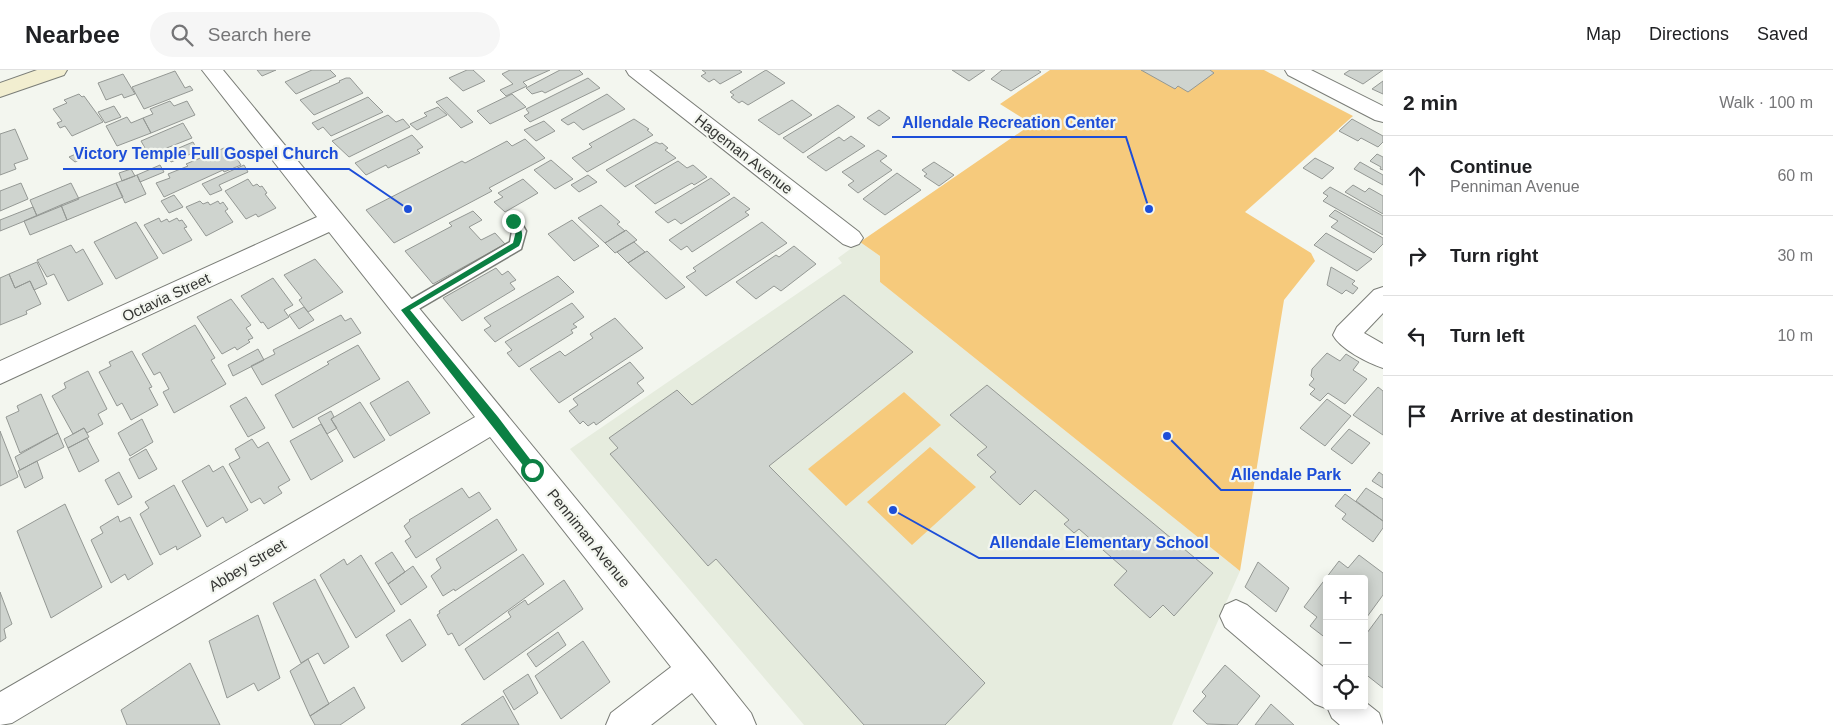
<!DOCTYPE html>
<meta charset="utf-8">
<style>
:root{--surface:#fff;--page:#f6f6f6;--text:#202124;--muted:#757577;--line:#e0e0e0}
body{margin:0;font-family:Arial,sans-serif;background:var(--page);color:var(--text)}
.controls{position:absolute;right:15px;bottom:15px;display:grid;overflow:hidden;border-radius:5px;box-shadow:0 2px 12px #0003}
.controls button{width:45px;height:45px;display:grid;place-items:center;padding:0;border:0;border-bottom:1px solid var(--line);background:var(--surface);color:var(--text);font:25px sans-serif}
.stop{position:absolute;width:15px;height:15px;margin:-11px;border:4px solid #0b8043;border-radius:50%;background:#fff}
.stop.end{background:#0b8043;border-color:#fff;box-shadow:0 1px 5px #0008}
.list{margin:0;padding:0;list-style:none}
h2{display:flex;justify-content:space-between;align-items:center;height:65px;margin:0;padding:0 20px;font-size:21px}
h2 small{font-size:16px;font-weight:400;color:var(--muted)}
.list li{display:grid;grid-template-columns:32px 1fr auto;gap:15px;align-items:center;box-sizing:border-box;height:80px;padding:0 20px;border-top:1px solid var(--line)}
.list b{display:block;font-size:19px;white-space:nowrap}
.list p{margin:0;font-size:16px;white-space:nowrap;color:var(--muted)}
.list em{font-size:16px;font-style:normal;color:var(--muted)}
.icon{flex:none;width:28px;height:28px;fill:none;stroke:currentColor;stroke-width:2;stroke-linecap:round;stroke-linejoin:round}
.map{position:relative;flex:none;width:1383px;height:655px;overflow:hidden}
header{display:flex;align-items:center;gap:30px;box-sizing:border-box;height:70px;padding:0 25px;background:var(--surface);border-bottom:1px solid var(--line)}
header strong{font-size:24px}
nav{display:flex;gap:28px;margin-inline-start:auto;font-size:18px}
.search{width:350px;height:45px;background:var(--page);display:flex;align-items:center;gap:12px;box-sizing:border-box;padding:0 18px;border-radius:28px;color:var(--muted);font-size:19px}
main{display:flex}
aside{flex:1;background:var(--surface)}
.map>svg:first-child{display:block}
</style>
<header>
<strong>Nearbee</strong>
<div class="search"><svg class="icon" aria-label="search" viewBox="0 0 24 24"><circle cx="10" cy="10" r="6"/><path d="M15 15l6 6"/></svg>Search here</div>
<nav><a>Map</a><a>Directions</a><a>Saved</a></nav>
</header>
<main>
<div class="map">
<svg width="1383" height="655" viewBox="0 0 1383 655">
<rect width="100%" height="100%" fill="#f3f6ef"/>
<path fill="#e6ecde" d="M860,172L880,186V212L1240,501L1172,655H804L570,379L842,193L838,188Z"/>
<path fill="#f6ca7c" d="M1050,0H1264L1353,46L1245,142L1311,183L1315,191L1284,230L1240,501L880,212V186L860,172L1032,54L1000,34Z
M904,322L941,355L846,436L808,399Z
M930,377L976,417L912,475L867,432Z"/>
<path fill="#cfd4cf" stroke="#949894" d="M257,0H276L262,6Z
M312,0H330L336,6L296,24L285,12Z
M467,0H473L485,11L463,21L449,8Z
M510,0H550L523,12L527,16L506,26L500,20L513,14L502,4Z
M560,0H579L583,4L545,23L542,21L532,24L526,18Z
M702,0H739L742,2L720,14L714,9L709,12L701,6L706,3Z
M766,0L785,13L748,35L742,31L739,33L731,27L734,25L730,22Z
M952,0H985L969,11Z
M1002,0H1038L1041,2L1011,21L991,9Z
M1141,0H1210L1214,3L1188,22L1178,16L1175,19Z
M1350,0H1383L1363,14L1344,4Z
M175,1L185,18L190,16L193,20L144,39L132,17Z
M123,4L135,24L124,28L122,24L106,30L98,13Z
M346,8H350L363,23L314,45L300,30L340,12L339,11Z
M588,8L600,18L530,52L524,46L529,43L526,39Z
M1383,11V24L1372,19Z
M79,24L82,27L84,26L103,52L72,66L65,56L60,58L57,53L62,51L53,39L67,33L64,30Z
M512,24L526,37L490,54L477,41Z
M607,24L625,39L583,60L574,52L568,55L561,50Z
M368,27L383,42L331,66L323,57L318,60L312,53Z
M447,27L473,52L461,58L436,32Z
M792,30L812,45L779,65L758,50Z
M170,31L174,36L187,31L195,45L151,63L143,48L153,44L150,39Z
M838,35L855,47L803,83L783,68Z
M114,36L121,47L105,53L98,42Z
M438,37L447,45L417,60L410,54L427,46L424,43Z
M879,40L890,48L879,56L867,48Z
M388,45L396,52L403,49L410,57L349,87L332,71Z
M127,47L131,53L143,48L151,63L117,76L106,56Z
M634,49L649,59L647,60L653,65L587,102L572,88L592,77L589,74Z
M1352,49L1383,66V72L1378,77L1361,68L1358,71L1339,61Z
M544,51L555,61L536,71L524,60Z
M183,53L192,68L149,85L141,71Z
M15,59L28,89L14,94L16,99L0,105V64Z
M412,65L423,77L417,80L420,83L388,98L386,95L366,105L355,93Z
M851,66L865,76L826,101L807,87L839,67L844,71Z
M525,69L545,88L489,118L492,121L394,173L366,140L462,91L465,93L507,71L512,76Z
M193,72L198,81L171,92L167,83Z
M656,72L660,74L662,73L668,78L665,80L676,88L625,117L606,100Z
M229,76L241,95L224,102L223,100L164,127L156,113L170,108L168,104L188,96L186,94Z
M878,80L887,86L880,91L892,100L858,123L848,115L854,111L842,102Z
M80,82L85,87L75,92L69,87Z
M1377,84L1383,87V100L1380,99L1381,97L1370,91Z
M1315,88L1334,98L1322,109L1303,98Z
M551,90L573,109L555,119L534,100Z
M678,91L687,98L693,95L707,107L694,115L692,113L655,134L635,116Z
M934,92L954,105L939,116L924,106L927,104L922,100Z
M1360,92L1383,105V115L1354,99Z
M160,95L164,102L140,112L137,105Z
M244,95L248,102L219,115L222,120L210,125L202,114Z
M131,99L135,106L122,111L119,103Z
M897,103L921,120L885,145L863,129Z
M137,105L146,124L125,133L116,113Z
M588,105L597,112L579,122L571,115Z
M711,108L730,124L681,154L675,149L668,153L655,142Z
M248,109L253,116L257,114L260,117L262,116L267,123L265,124L276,138L258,147L256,144L246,149L225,121Z
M523,109L538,123L505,142L494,132L503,127L498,123Z
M21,113L28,129L0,141V121Z
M71,113L79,129L37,146L30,130Z
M116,113L123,127L67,150L61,135Z
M1353,115L1365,122L1369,118L1383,126V144L1345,122Z
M1330,117L1383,146V165L1323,131L1328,126L1323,123Z
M174,125L183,137L169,143L161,131Z
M734,127L750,139L745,142L749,145L692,182L687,176L681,180L669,170Z
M200,131L203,134L208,132L210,135L218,131L220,134L223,132L228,139L225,141L233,152L206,166L186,137Z
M61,135L67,150L30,165L24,151Z
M601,135L620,152L617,154L625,161L605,173L578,148Z
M33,137L37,146L0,161V150Z
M1335,140L1383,168V174L1374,183L1331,157L1338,151L1329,146Z
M473,141L482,150L469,157L481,170L495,163L505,174L433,214L405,181L452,156L449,153Z
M159,148L161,152L167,149L169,152L177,148L179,151L182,150L187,157L184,158L192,170L163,184L144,155Z
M572,150L599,176L574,191L548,164Z
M136,152L158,188L116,209L94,172Z
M762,152L787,173L706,226L686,207L696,201L693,198Z
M626,160L637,170L615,183L605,173Z
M1326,163L1372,189L1357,201L1314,175Z
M634,172L645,182L628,193L617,182Z
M71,175L76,183L83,179L103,214L68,231L54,204L47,207L37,190Z
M794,176L816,194L781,221L774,216L756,229L736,212L776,185L779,187Z
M647,181L685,217L666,229L628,193Z
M315,189L343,222L308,242L299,230L302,228L284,205Z
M37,192L47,214L34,220L30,211L15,218L9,204Z
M1331,197L1355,211L1352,214L1358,218L1353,224L1346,220L1342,224L1327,215Z
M496,198L502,205L508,201L516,210L510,213L515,219L462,251L443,228Z
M9,204L15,218L30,211L41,234L26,241L27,244L0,255V208Z
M558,206L574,222L495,272L484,260L491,256L484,248Z
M273,208L293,235L284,240L289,247L268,259L263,252L261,253L241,226Z
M844,225L913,282L769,396L985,613L945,655H864L716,489L708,496L610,384L618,378L609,368L677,320L692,335Z
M231,229L251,255L246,258L253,268L248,270L250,272L237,280L235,277L222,284L197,247Z
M572,233L584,247L573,254L577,257L571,260L573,263L519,297L507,283L512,280L505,272Z
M304,237L314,250L299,259L289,245Z
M341,245L345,251L351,248L361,263L262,315L251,296L275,284L273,280Z
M615,248L643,278L559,333L530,299L560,281L565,286L593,268L590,264Z
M195,255L215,288L211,290L226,314L174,343L163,322L169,319L160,302L154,305L142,284Z
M358,275L380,309L293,358L275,325L329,294L327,292Z
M258,279L264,290L233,306L228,295Z
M132,281L152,317L149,318L158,335L131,350L122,333L117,336L99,302L111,296L109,292Z
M1327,283L1340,291L1346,284L1359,292L1353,300L1367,309L1345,334L1328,323L1320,331L1310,324L1315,319L1309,315L1314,309L1311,306L1312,299Z
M630,292L644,308L637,313L644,321L596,355L594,352L588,356L583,351L580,354L569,341L578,335L573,329Z
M88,301L107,339L98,344L103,354L87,363L84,358L73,364L52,326L66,318L64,313Z
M408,311L430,343L390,366L370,333Z
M987,315L1213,503L1174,546L1163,535L1150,548L1114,515L1127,501L1079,459L1074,463L1064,454L1069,450L1035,420L1020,435L990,407L996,402L977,385L987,377L950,345Z
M1378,317L1383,321V365L1353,345Z
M41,324L58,363L20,383L6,347L19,341L17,336Z
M246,327L265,358L248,367L230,336Z
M1327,329L1351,346L1325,376L1300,358Z
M360,332L385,370L354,388L331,349Z
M331,341L334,347L331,349L337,358L327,364L318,348Z
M142,349L153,372L130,386L118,363Z
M321,354L343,391L311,410L290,371Z
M84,358L89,367L68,378L64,369Z
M1349,359L1370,373L1352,394L1331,379Z
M0,361L18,407L0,416Z
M58,363L64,377L20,400L15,387Z
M87,368L99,391L79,402L68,378Z
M252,369L258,378L268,372L290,410L278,417L282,423L264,434L260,428L251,433L229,394L240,388L235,379Z
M146,379L157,399L139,409L129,389Z
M37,391L43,408L25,418L18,401Z
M209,395L213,402L223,396L248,440L226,453L223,447L207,457L182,411Z
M119,402L132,427L118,435L105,410Z
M1379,402L1383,405V418L1372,411Z
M174,415L201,466L177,480L176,476L160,485L140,444L149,438L145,432Z
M462,418L469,428L479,422L491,439L416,488L405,471L411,467L404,456L410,451L409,450Z
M1366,418L1383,429V451L1356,431Z
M1345,424L1383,451V458L1373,472L1342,449L1346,444L1335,436Z
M65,434L102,517L51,548L17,461Z
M118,446L120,452L130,447L153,494L128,510L125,504L111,513L91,470L103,463L100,457Z
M497,449L517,480L455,521L454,519L443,526L431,506L441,498L436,489Z
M392,482L405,502L388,514L375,493Z
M523,484L544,514L459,576L452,563L448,565L437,545L440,543L439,541Z
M361,485L395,541L356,568L320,505L344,489L347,495Z
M1359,485L1383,503V525L1364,551V509H1327V569L1310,556L1317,547L1304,537L1339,491L1348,498Z
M1258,492L1289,518L1276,542L1245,517Z
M413,496L427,517L401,535L388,514Z
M315,509L349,577L324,594L318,583L301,593L273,533Z
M564,510L583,539L484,610L465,579L511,547L508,542L525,530L528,535Z
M0,522L12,554L4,559L6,568L0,572Z
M1381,544L1383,545V618L1364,603V567Z
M258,545L280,608L258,621L254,613L227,628L209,571Z
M410,549L426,575L402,592L386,565Z
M558,562L566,575L536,597L527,584Z
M583,571L610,612L561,649L535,606Z
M308,589L329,634L310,646L290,601Z
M190,593L220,655H127L121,640Z
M1225,595L1260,626L1237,655L1207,654L1193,641L1206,626L1202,622Z
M528,604L538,623L514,640L503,621Z
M354,617L365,638L340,655H315L310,646Z
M503,626L519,655H461Z
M1271,634L1294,655H1255Z"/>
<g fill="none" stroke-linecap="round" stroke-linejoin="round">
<g stroke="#7a7d77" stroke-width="3">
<path id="lane" d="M513,146L518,147L526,161L521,179L410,244L405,246L400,244L397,240L400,236L510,172L512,161L506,151L508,147Z"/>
</g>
<g stroke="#7a7d77" stroke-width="2">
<path id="street" d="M202,0H223L707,588L751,643L756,655H717L692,623L651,655H606L611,643L671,597L490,367L12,653L0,655V622L475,347L329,162L0,314V291L317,147Z
M626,0H649L859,162L863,168L859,174L851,177L843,174L629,5Z
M1285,0H1311L1383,36V52L1375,50L1288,5Z
M1383,217V243L1364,263L1383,274V298C1368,293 1340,279 1333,265L1337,257L1374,220Z
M1236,530L1247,535L1327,600V636H1364V631L1379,643L1383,655H1340L1332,648L1328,639L1315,634L1225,557L1220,546L1225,535Z"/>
</g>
<g stroke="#7a7d77" stroke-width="2">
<path id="secondary" d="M37,0H67L64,5L0,27V13Z"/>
</g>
<use href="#lane" fill="#fff" fill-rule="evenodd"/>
<use href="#street" fill="#fff" fill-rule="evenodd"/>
<use href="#secondary" fill="#f2eed0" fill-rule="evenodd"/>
</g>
<path fill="#0b8043" d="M513,148L515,149C522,160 525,164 519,176L410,240L498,347L536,397V403L532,404L529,403L401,240L513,173L516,161L509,151Z"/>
<g text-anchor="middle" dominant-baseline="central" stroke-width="4.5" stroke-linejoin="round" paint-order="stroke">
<g font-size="15" fill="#343533" stroke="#f3f6ef">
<text transform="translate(744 84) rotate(38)">Hageman Avenue</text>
<text transform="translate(166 227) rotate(-25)">Octavia Street</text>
<text transform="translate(589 468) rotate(51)">Penniman Avenue</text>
<text transform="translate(247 495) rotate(-31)">Abbey Street</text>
</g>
</g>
<path fill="none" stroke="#1d4ed8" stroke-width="2" d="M1149 139L1126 67H892M408 139L349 99H63M1167 366L1221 420H1351M893 440L979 488H1219"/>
<g fill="#1d4ed8" stroke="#f3f6ef" stroke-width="2">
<circle cx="1149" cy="139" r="5"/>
<circle cx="408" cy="139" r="5"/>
<circle cx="1167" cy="366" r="5"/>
<circle cx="893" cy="440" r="5"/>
</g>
<g font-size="16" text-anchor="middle" font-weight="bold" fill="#1d4ed8" stroke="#f3f6ef" stroke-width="4.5" stroke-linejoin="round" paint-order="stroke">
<text x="1009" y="58">Allendale Recreation Center</text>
<text x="206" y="89">Victory Temple Full Gospel Church</text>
<text x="1286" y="410">Allendale Park</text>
<text x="1099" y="478">Allendale Elementary School</text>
</g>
</svg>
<div class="controls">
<button>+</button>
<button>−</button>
<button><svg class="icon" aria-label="locate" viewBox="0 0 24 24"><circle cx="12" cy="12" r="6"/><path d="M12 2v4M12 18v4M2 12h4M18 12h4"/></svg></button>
</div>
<div class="stop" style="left:532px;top:400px"></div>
<div class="stop end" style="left:513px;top:151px"></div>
</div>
<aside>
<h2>2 min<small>Walk · 100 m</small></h2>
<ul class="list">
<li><svg class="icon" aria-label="ahead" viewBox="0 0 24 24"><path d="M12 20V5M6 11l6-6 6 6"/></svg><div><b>Continue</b><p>Penniman Avenue</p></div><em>60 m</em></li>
<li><svg class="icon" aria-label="right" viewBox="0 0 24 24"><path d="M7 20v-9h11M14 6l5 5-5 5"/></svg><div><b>Turn right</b></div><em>30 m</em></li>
<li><svg class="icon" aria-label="left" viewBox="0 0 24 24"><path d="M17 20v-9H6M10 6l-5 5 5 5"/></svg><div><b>Turn left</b></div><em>10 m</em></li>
<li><svg class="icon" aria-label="arrive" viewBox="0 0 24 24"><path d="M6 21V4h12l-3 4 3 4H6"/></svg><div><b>Arrive at destination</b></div></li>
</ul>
</aside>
</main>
